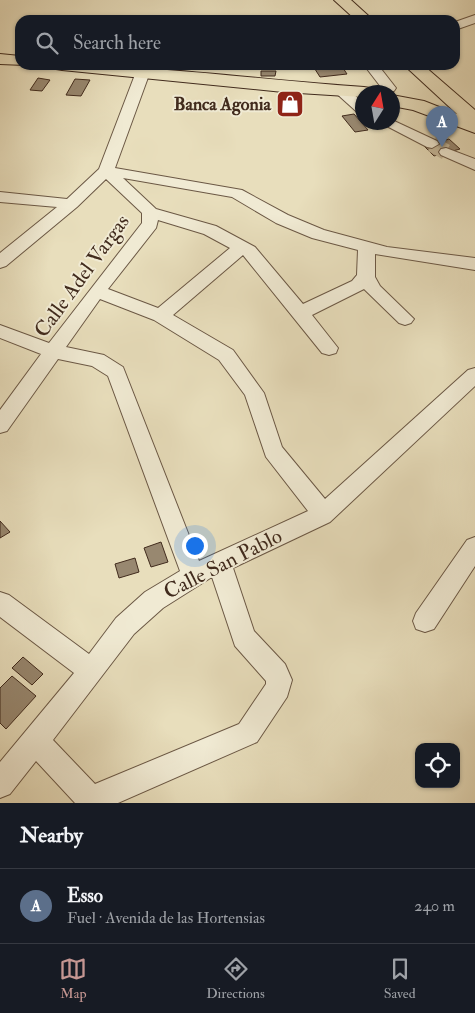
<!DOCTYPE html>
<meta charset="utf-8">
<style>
:root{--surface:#171b24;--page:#242831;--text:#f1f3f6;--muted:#9ea1a6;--line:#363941;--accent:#c59692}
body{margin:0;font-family:"IM FELL Double Pica",serif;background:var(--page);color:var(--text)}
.controls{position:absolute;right:15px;bottom:15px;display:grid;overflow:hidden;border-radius:10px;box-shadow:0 1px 4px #0004}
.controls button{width:45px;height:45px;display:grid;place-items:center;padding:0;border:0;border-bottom:1px solid var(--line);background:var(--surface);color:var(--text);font:25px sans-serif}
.compass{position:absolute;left:355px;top:85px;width:45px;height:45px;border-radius:50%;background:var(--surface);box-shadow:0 1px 4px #0004;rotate:11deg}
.you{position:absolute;left:194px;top:545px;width:18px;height:18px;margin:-12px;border:4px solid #fff;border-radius:50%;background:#1a73e8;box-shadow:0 0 0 8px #1a73e833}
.badge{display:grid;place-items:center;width:32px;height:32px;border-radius:50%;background:var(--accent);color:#fff;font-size:16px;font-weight:700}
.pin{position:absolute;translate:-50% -41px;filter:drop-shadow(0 1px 2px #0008)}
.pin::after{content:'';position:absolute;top:26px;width:18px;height:15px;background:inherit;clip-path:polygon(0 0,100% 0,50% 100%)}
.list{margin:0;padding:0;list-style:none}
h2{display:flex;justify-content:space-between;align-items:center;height:65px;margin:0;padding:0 20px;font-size:21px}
h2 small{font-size:16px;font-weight:400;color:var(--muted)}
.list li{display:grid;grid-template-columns:32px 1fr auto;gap:15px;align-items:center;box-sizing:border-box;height:75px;padding:0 20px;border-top:1px solid var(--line)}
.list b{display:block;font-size:19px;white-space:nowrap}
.list p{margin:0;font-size:16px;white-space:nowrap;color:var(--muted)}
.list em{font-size:16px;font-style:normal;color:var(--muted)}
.icon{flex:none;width:28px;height:28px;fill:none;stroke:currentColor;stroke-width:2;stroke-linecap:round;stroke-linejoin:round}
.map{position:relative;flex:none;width:475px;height:803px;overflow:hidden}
.search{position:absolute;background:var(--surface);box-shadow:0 1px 4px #0004;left:15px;right:15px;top:15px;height:55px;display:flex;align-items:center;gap:12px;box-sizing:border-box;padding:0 18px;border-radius:15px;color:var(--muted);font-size:19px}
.sheet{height:140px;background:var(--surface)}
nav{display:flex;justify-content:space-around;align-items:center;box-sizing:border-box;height:70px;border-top:1px solid var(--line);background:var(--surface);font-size:14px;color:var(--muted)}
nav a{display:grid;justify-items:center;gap:2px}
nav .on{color:var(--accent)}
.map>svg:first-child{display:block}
</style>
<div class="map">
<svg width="475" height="803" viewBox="0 0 475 803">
<rect width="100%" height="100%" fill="#e8debc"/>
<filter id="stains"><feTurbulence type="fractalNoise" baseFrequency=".004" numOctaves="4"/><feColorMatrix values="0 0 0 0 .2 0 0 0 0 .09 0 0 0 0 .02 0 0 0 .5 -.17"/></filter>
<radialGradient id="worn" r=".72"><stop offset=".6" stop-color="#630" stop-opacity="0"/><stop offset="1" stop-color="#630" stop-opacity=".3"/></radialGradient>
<path fill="#988870" stroke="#412b1d" d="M341,65L347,74L320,77L313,66Z
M261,71H276L275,76H261Z
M38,78L50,80L42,91L30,90Z
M75,79L90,80L81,96L66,95Z
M284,99L298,100L296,109L282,108Z
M354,114L368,130L355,132L342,116Z
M449,139L460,149L434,156L424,146Z
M0,521L10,532L0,538Z
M161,542L168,562L151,567L144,548Z
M135,558L139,572L119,578L115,564Z
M23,657L43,674L32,685L12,668Z
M12,676L36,696L6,729L0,723V688Z"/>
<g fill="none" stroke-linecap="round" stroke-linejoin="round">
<path stroke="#c7ba9c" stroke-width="16" stroke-dasharray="16 8" stroke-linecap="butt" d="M432,144L446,152"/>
<g stroke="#6b5845" stroke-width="2">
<path id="minor" d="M475,15V23L455,30V22Z
M364,65H378L396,88L394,91H384Z
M143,68L150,72L115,168L242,190L288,215L324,230L387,247L475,258V270L375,254V277L380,286L414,319L411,323L405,325L399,323L364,289L312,315L338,348L336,353L329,355L322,353L243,255L173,315L233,350L264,393L282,447L325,499L468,370L475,368V386L330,522L233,568L254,631L285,664L292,680L287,697L257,742L118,803H75L36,761L10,794L0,798V762L74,673L0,617V592L9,595L89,654L116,618L145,592L180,571L108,376L92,366L58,359L7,431L0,433V410L41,354L0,338V325L49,343L142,223V213L106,179L77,207L6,266L0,268V253L57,207L0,202V192L67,199L99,169L136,72ZM123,178L232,197L276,223L312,238L358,250L357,275L352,281L303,304L255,247L216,226L156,209ZM158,220L204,234L230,248L158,308L108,289L156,228ZM100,299L154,320L219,360L245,395L266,457L308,511L199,561L123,367L104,355L66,347ZM212,577L235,646L266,681V684L239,724L95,784L53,740L134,634L163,608Z
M342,87L347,88L362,102V113L357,112L337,94L335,91Z
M392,120L437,141L439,144L432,148L427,147L379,122H392Z
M446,148L475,159V170L441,155L439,152L441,149Z
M475,537V566L434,629L425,632L416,629L413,621L416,613L467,540Z"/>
</g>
<g stroke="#412b1d" stroke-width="2">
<path id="major" d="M334,0H351L373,20H356Z
M0,54L20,56V65H25L0,64Z
M53,65C157,65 260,80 364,87L370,88L373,92H362V97L283,92L62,70L56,69Z
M404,65H423L475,110V133L413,110L392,106V95L424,101L457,114Z"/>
</g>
<use href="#minor" fill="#f0ead3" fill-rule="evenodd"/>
<use href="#major" fill="#e8debc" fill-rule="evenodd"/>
</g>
<defs>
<g id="shop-square" transform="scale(1.4375)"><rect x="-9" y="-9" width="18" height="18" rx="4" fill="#8f2418" stroke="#f0ead3"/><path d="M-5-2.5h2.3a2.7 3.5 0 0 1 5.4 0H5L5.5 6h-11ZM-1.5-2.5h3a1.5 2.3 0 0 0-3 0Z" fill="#fff"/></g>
</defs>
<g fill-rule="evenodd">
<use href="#shop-square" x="290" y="104"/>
</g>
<g text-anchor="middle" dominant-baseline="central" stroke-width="4" stroke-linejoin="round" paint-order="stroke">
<g font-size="18" font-weight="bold" fill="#412b1d" stroke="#f0ead3" text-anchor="end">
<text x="271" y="104">Banca Agonia</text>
</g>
<g font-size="21" fill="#412b1d" stroke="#f0ead3">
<text transform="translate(82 276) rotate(-54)">Calle Adel Vargas</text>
<text transform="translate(223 564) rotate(-27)">Calle San Pablo</text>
</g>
</g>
<rect width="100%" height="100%" filter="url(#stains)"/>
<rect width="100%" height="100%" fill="url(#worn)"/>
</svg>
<div class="controls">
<button><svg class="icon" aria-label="locate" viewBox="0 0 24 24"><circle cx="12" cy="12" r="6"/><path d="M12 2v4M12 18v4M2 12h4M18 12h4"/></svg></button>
</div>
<svg class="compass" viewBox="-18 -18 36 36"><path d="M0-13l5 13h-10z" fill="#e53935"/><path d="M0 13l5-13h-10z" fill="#9ea1a6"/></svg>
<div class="you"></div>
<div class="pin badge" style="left:442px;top:147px;background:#5c6f8a">A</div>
<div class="search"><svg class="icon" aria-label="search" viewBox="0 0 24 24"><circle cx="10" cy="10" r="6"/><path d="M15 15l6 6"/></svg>Search here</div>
</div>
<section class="sheet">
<h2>Nearby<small></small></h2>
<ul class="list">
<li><span class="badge" style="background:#5c6f8a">A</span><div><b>Esso</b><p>Fuel · Avenida de las Hortensias</p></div><em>240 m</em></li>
</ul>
</section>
<nav>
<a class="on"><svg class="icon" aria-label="map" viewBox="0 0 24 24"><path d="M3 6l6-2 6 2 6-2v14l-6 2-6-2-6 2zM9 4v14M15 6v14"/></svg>Map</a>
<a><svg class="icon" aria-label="directions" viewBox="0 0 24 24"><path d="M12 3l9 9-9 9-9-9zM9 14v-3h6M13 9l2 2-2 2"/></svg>Directions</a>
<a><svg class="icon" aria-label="saved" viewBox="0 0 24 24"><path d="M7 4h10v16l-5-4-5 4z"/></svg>Saved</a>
</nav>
